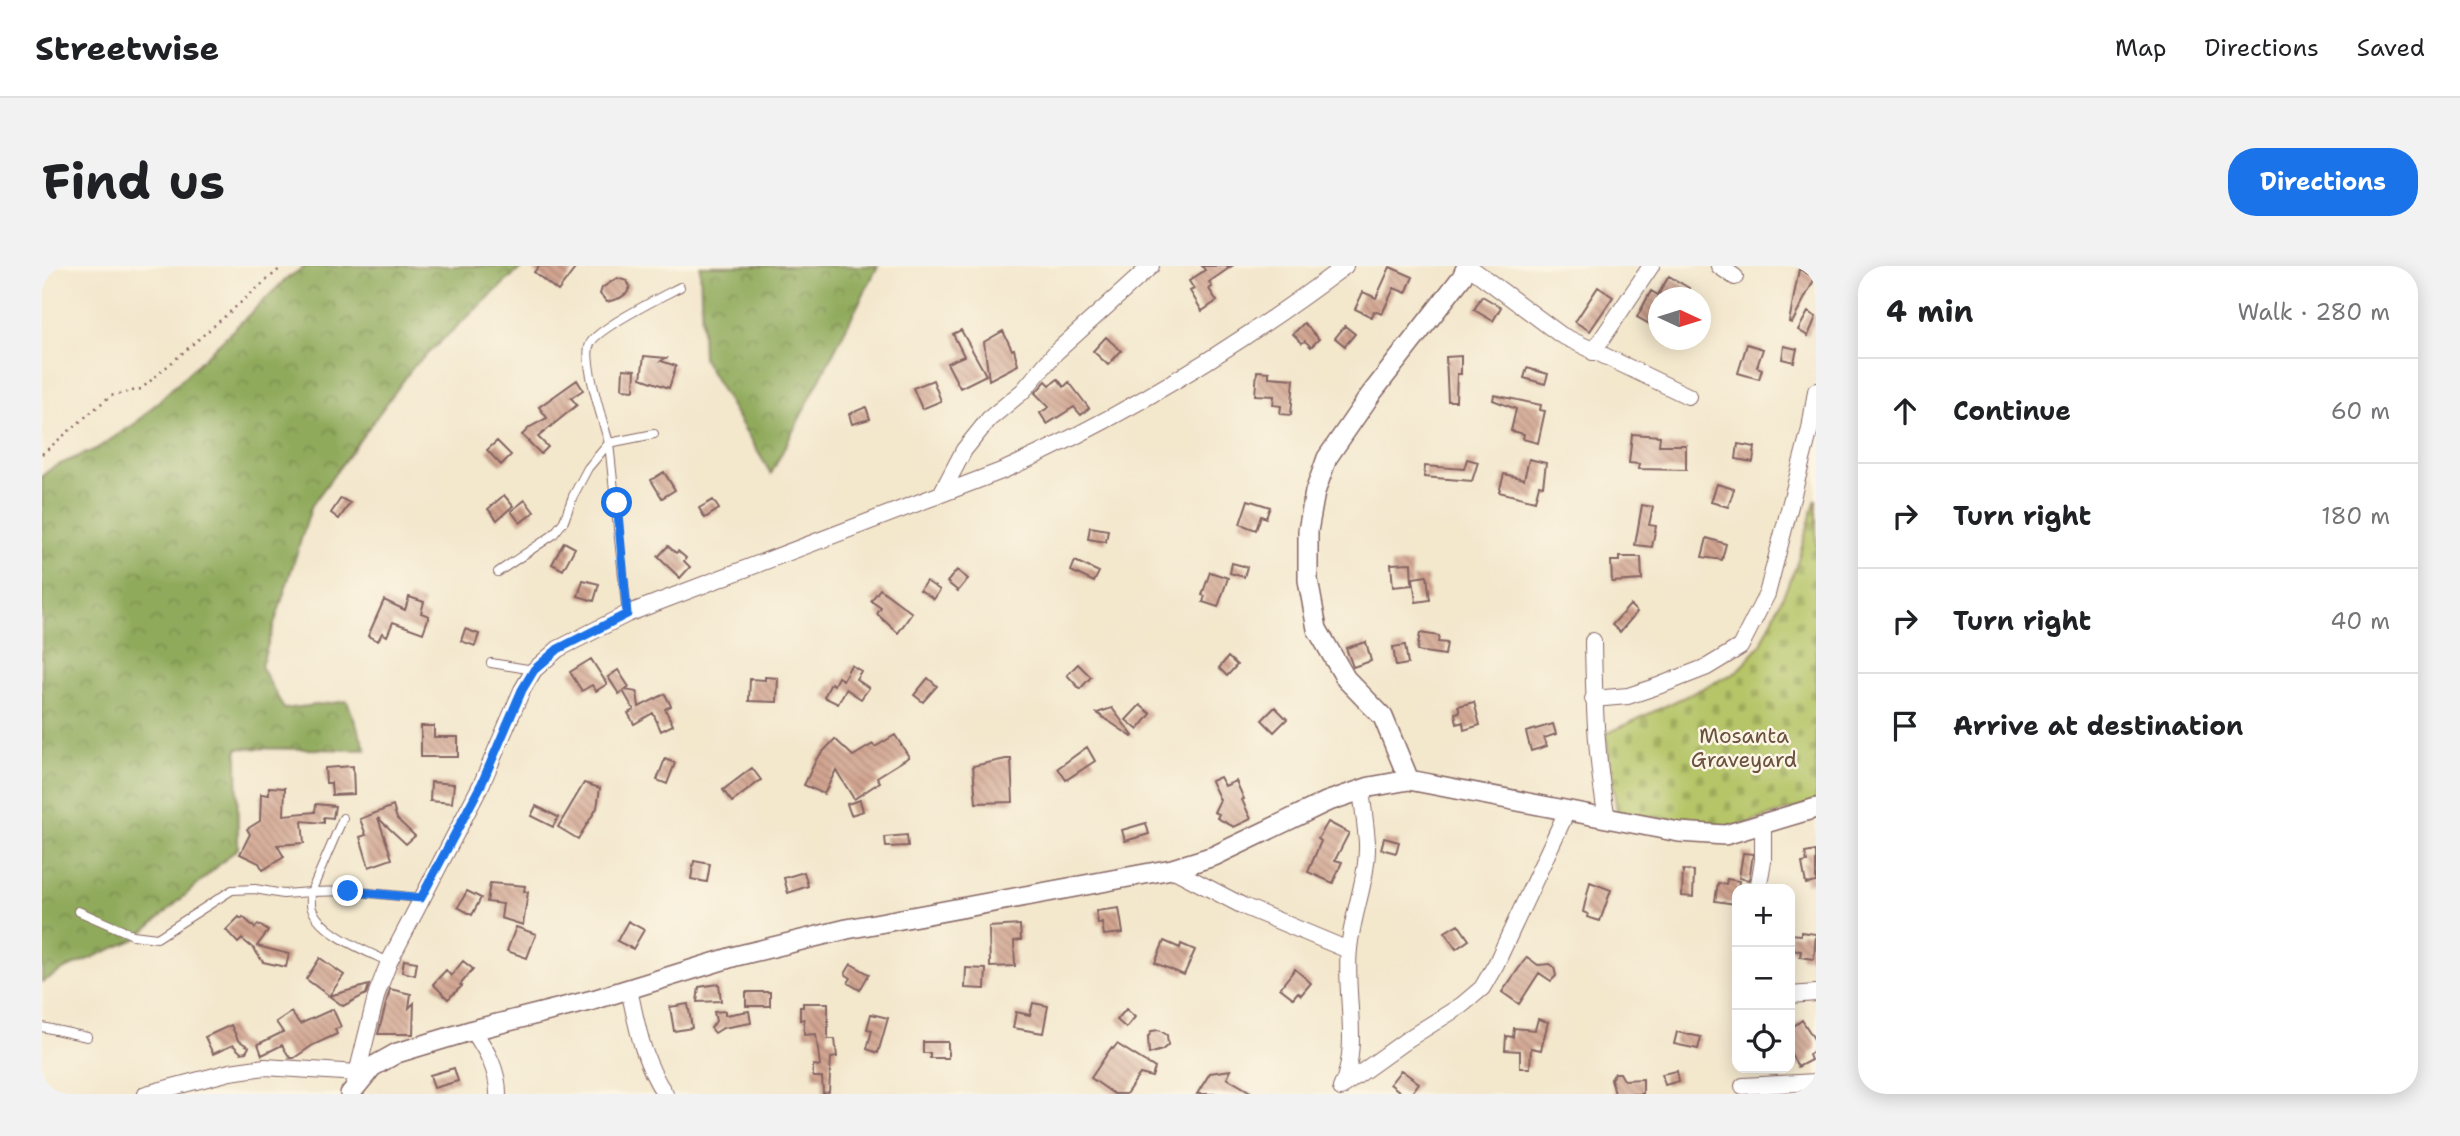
<!DOCTYPE html>
<meta charset="utf-8">
<style>
:root{--surface:#fff;--page:#f2f2f2;--text:#202124;--muted:#757577;--line:#e0e0e0;--accent:#1a73e8}
body{margin:0;font-family:"Shantell Sans",sans-serif;background:var(--page);color:var(--text)}
.controls{position:absolute;right:21px;bottom:21px;display:grid;overflow:hidden;border-radius:14px;box-shadow:0 4px 18px #0003}
.controls button{width:63px;height:63px;display:grid;place-items:center;padding:0;border:0;border-bottom:2px solid var(--line);background:var(--surface);color:var(--text);font:35px sans-serif}
.compass{position:absolute;left:1606px;top:21px;width:63px;height:63px;border-radius:50%;background:var(--surface);box-shadow:0 4px 18px #0003;rotate:94deg}
.stop{position:absolute;width:21px;height:21px;margin:-16px;border:5px solid #1a73e8;border-radius:50%;background:#fff}
.stop.end{background:#1a73e8;border-color:#fff;box-shadow:0 2px 7px #0008}
.list{margin:0;padding:0;list-style:none}
h2{display:flex;justify-content:space-between;align-items:center;height:91px;margin:0;padding:0 28px;font-size:30px}
h2 small{font-size:23px;font-weight:400;color:var(--muted)}
.list li{display:grid;grid-template-columns:46px 1fr auto;gap:21px;align-items:center;box-sizing:border-box;height:105px;padding:0 28px;border-top:2px solid var(--line)}
.list b{display:block;font-size:26px;white-space:nowrap}
.list em{font-size:23px;font-style:normal;color:var(--muted)}
.icon{flex:none;width:38px;height:38px;fill:none;stroke:currentColor;stroke-width:2;stroke-linecap:round;stroke-linejoin:round}
.map{position:relative;flex:none;width:1774px;height:828px;overflow:hidden;border-radius:28px}
header{display:flex;align-items:center;gap:42px;box-sizing:border-box;height:98px;padding:0 35px;background:var(--surface);border-bottom:2px solid var(--line)}
header strong{font-size:33px}
nav{display:flex;gap:38px;margin-inline-start:auto;font-size:24px}
.intro{display:flex;align-items:center;justify-content:space-between;box-sizing:border-box;height:168px;padding:0 42px}
h1{margin:0;font-size:49px}
.button{padding:18px 32px;border-radius:28px;background:var(--accent);color:#fff;font-size:24px;font-weight:700}
main{display:flex;gap:42px;padding:0 42px}
aside{flex:1;background:var(--surface);border-radius:28px;box-shadow:0 4px 18px #0003}
.map>svg:first-child{display:block}
</style>
<header>
<strong>Streetwise</strong>
<nav><a>Map</a><a>Directions</a><a>Saved</a></nav>
</header>
<div class="intro"><h1>Find us</h1><a class="button">Directions</a></div>
<main>
<div class="map">
<svg width="1774" height="828" viewBox="0 0 1774 828">
<defs>
<pattern id="forest-crowns" width="20" height="18" patternUnits="userSpaceOnUse" patternTransform="scale(1.75)"><rect width="20" height="18" fill="#90aa5c"/><path d="M2 6a3 3 0 1 1 6 0M12 15a3 3 0 1 1 6 0" fill="none" stroke="#788a4c"/></pattern>
<pattern id="cemetery-stones" width="16" height="16" patternUnits="userSpaceOnUse" patternTransform="scale(1.75)"><rect width="16" height="16" fill="#b5c568"/><path d="M2 7V4a2 2 0 0 1 4 0v3zM10 15v-3a2 2 0 0 1 4 0v3z" fill="#9da95a"/></pattern>
<pattern id="building-back-hatch" width="6" height="6" patternUnits="userSpaceOnUse" patternTransform="scale(1.75)"><rect width="6" height="6" fill="#d2a591"/><path d="M-1 5l2 2M0 0l6 6M5-1l2 2" fill="none" stroke="#ac8677"/></pattern>
</defs>
<rect width="100%" height="100%" fill="#fcf5e5"/>
<filter id="ink" filterUnits="userSpaceOnUse"><feTurbulence type="fractalNoise" baseFrequency=".0143" numOctaves="2"/><feDisplacementMap in="SourceGraphic" scale="14" xChannelSelector="R" yChannelSelector="G"/><feConvolveMatrix kernelMatrix="1 2 1 2 8 2 1 2 1" color-interpolation-filters="sRGB"/></filter>
<filter id="wash" filterUnits="userSpaceOnUse"><feTurbulence type="fractalNoise" baseFrequency=".00686" numOctaves="4" result="noise"/><feDisplacementMap in="SourceGraphic" scale="28" xChannelSelector="R" yChannelSelector="G"/><feGaussianBlur stdDeviation="1.57" result="paint"/><feColorMatrix in="noise" values="0 0 0 0 0 0 0 0 0 0 0 0 0 0 0 0 0 1.4 0 .05"/><feComposite in="paint" operator="in"/></filter>
<g filter="url(#wash)">
<rect width="100%" height="100%" fill="#f3e7cc"/>
<path fill="url(#forest-crowns)" stroke="#6d6444" stroke-width="2" d="M264,0H481L372,100L270,239L219,400L242,443L305,435L324,484L195,482L196,582L94,673L23,703L0,716V210L11,201L54,183L94,157L244,13Z
M658,0H836L729,208L661,93Z"/>
<path fill="url(#cemetery-stones)" stroke="#80724a" stroke-width="2" d="M1774,233V536L1689,562L1575,546L1564,468L1695,406L1719,378L1753,303Z"/>
<g id="blocks">
<path fill="url(#building-back-hatch)" d="M497,0H535L516,25L492,6Z
M1160,0H1190L1167,16L1170,21L1167,23L1175,35L1160,45L1148,25L1152,23L1147,15L1163,4Z
M1348,1L1371,11L1364,27L1352,22L1340,48L1332,45L1330,51L1313,43L1321,26L1334,32Z
M1757,3L1773,12L1750,57L1747,56Z
M1627,10L1647,22L1641,32H1616V59L1613,57L1611,60L1595,51L1609,25L1616,29Z
M575,12L585,15L588,21L585,27L578,32L565,36L558,28L560,22Z
M1556,21L1571,31L1548,65L1533,56Z
M1440,30L1459,41L1451,55L1432,44Z
M1766,46L1774,51L1766,70L1756,64Z
M1262,57L1277,73L1269,81L1263,75L1260,77L1251,68Z
M1303,60L1313,68L1303,80L1293,72Z
M919,64L944,109L918,122L905,97L922,90L911,68Z
M961,65L970,84L972,83L976,99L947,114L942,76Z
M1064,71L1079,85L1066,99L1051,85Z
M1705,78L1721,83L1715,101L1720,103L1717,113L1696,107Z
M1742,80L1755,83L1752,96L1740,93Z
M602,90L624,92L619,95L634,100L627,122L599,112Z
M1419,90V108H1415L1414,135H1406L1404,91Z
M1485,102L1506,108L1503,118L1482,112Z
M581,103L593,104L592,124L580,123Z
M1215,105L1227,106V111L1252,113L1249,149L1238,148L1239,140L1231,139L1232,130L1213,129Z
M1016,113L1022,121L1027,116L1047,142L1039,149L1032,141L1005,158L998,147L1007,141L993,127L1004,115L1008,119Z
M535,114L541,124L529,132L535,139L496,171L506,181L499,188L480,169L488,161L505,152L497,141Z
M891,114L899,135L880,143L871,122Z
M1452,129L1499,139L1498,144L1503,145L1496,177L1481,173L1482,168L1469,165L1474,143L1451,134Z
M824,141L828,153L810,158L807,148Z
M1590,168L1618,170L1617,179H1644V204L1596,203L1597,198L1587,197Z
M455,175L469,189L459,199L445,184Z
M1696,178L1713,181L1711,196L1694,193Z
M1425,193L1436,196L1430,215L1382,211L1383,200L1422,203Z
M1487,193L1504,197L1501,220L1497,219L1493,235L1457,226L1462,208L1482,213Z
M622,206L633,224L620,232L609,214Z
M1675,218L1692,223L1686,241L1669,236Z
M462,229L471,240L455,254L446,243Z
M299,232L308,237L297,253L289,247Z
M483,234L492,246L478,257L469,245Z
M671,234L677,243L663,252L657,242Z
M1206,234L1228,241L1224,252L1219,250L1214,264L1198,258Z
M1600,239L1611,241L1607,259L1614,260L1610,281L1593,279Z
M1048,261L1066,264L1064,276L1046,273Z
M1665,272L1684,278L1680,294L1660,291Z
M522,276L533,282L521,304L510,298Z
M626,280L634,287L636,285L644,292L642,295L648,301L638,312L616,291Z
M1577,291H1599L1600,314L1570,316L1569,295H1577Z
M1033,295L1057,306L1052,316L1029,305Z
M1190,297L1205,301L1202,311L1188,307Z
M1369,297L1370,319L1351,321L1349,298Z
M915,304L926,313L916,325L905,316Z
M1168,306L1186,312L1176,341L1161,336L1163,330L1160,329Z
M1385,310L1388,334L1374,336L1371,312Z
M541,314L557,318L552,335L536,330Z
M884,315L898,324L892,333L878,324Z
M838,323L870,347L856,367L835,348L839,342L829,335Z
M367,331L382,336L379,347L387,350L381,367L351,356L345,370L340,367L336,375L326,370L342,334L363,344Z
M1588,339L1595,346L1578,366L1570,359Z
M423,363L437,368L433,380L419,375Z
M1378,367L1397,370L1396,376L1405,377L1403,389L1375,385Z
M1324,376L1329,395L1311,401L1304,382Z
M1363,379L1366,398L1354,400L1351,381Z
M1186,391L1195,399L1185,410L1177,402Z
M549,393L565,418L554,425L550,419L540,425L528,406Z
M1036,398L1049,411L1038,423L1025,409Z
M809,399L819,405L814,413L827,422L819,433L804,423L796,438L782,431L789,417L792,419L796,411L801,414Z
M576,404L587,421L583,424L595,426L597,441L623,428L629,440L623,443L631,459L619,465L611,447L592,458L586,447L592,444L581,425L577,428L566,411Z
M723,411L736,412L735,436L707,435L708,413L723,414Z
M886,412L895,420L881,436L872,429Z
M1432,436L1438,459L1422,464L1421,456L1415,458L1413,447L1418,446L1416,440Z
M1098,439L1109,448L1096,464L1084,454Z
M1233,441L1245,453L1232,466L1220,454Z
M1070,442L1091,470L1090,471L1055,447Z
M1511,458L1514,468L1502,472L1505,480L1489,485L1484,466Z
M379,460H392V471H416V491H379Z
M853,469L867,491L835,511L838,516L812,533L794,504L782,528L762,519L775,492L793,473L811,490L831,478L833,481Z
M1045,481L1053,495L1024,514L1016,502Z
M623,493L633,497L625,518L615,514Z
M964,493H969L971,536L934,537L931,500Z
M311,500L312,528L290,529L289,517H284L283,502Z
M710,502L719,514L690,536L681,524Z
M1178,511L1183,520L1194,515L1202,533L1200,534L1209,553L1192,561L1175,552L1177,548L1172,546L1178,534L1169,515Z
M389,516L412,518L410,537L388,535Z
M542,517L558,522L555,542L536,573L516,561Z
M227,521L243,522L242,549L273,546L274,538L293,540L291,552L282,551V557L260,555L262,577L235,579L242,591L221,604L217,597L198,588L208,568L205,563L218,555L219,528L227,529Z
M818,534L821,545L809,549L805,538Z
M351,540L355,553L373,570L364,578L336,552L350,593L327,601L318,571L324,569L318,553Z
M494,540L516,551L511,561L489,550Z
M1286,556L1307,567L1293,594L1300,596L1291,617L1266,606L1279,575L1276,573Z
M1104,557L1107,568L1083,575L1080,564Z
M865,569L866,580L844,581L843,571Z
M1342,572L1357,576L1354,587L1339,583Z
M1774,585V616L1764,618L1760,597L1765,596L1763,587Z
M1701,587L1711,588L1707,614L1697,612Z
M652,595L668,598L665,616L649,613Z
M1641,604L1652,605L1651,631L1640,630Z
M762,606L766,620L746,627L742,612Z
M1685,613L1697,615L1694,638L1673,635L1676,617L1684,618Z
M1548,616L1569,624L1558,655L1545,651L1546,648L1541,646Z
M448,617L483,620L482,625L486,626L481,659L459,652L461,638L445,636Z
M425,625L439,632L430,649L416,641Z
M1077,642L1081,667L1062,669L1060,657L1056,658L1054,645Z
M197,651L199,653L201,651L213,662L216,658L226,665L215,680L247,688L244,701L221,696L212,683L200,673L196,677L184,664Z
M586,655L602,664L591,683L575,675Z
M1416,658L1427,674L1414,683L1403,666Z
M978,659L979,674L972,675L973,700L948,701L947,661Z
M474,661L494,668L485,692L465,685Z
M1759,666L1774,668L1772,693L1758,691L1759,685L1748,684V668L1759,669Z
M1122,675L1138,682L1139,678L1153,684L1142,709L1113,697Z
M1485,691L1496,699L1508,698L1512,701L1514,710L1509,715L1497,707L1477,738L1460,726Z
M278,692L302,709L287,730L327,719L324,728L301,740L264,713Z
M362,694L375,696L373,709L360,706Z
M421,695L431,703L418,719L420,720L406,733L391,718L404,704L409,710Z
M809,698L827,708L818,724L806,717L809,712L803,708Z
M924,702L944,703L943,723L923,722Z
M1253,703L1269,717L1259,729L1256,726L1251,732L1238,722Z
M677,718L679,735L655,736L657,721Z
M348,723L369,728L367,742L372,737L371,768H336Z
M704,726H728V740H704Z
M761,737H786V773H793L795,791L789,792L787,826L781,827L780,811H771V799L778,800L774,768L762,769V753L758,754V741H761Z
M991,737L1006,740L1001,767L971,762L974,746L988,749Z
M646,738L650,762L632,765L628,741Z
M291,743L299,761L293,763L295,768L271,779L252,792H248L240,779L220,789L216,778L241,766L234,756L249,746L258,758Z
M1084,743L1093,751L1084,762L1075,754Z
M683,745V749L707,745L709,757L681,762L673,767L669,762L674,755L672,746Z
M829,748L846,752L836,787L825,783L830,764L825,763Z
M1496,753L1506,756L1499,784L1489,782L1488,802H1478V785L1463,784L1464,770L1471,771L1472,762L1493,764Z
M1760,754L1774,776V783L1767,789L1769,794L1756,801L1748,786V763Z
M189,759L196,774L207,781L204,786L199,787L191,779L171,788L163,771Z
M1117,764L1125,769L1126,779L1120,784L1107,788L1106,771L1110,765Z
M1635,766L1659,771L1656,783L1632,778Z
M881,776H906V792H888V787H881Z
M1075,778L1113,802L1110,811L1098,808L1084,828H1072L1049,812L1069,782L1071,783Z
M412,802L416,815L392,822L388,809Z
M1189,804L1185,812L1212,828H1155L1168,807Z
M1359,804L1377,817L1369,828H1361L1348,818Z
M1635,805L1637,815L1623,819L1620,808Z
M1573,807H1578L1582,814L1601,813V828H1573L1569,813Z"/>
</g>
</g>
<g filter="url(#ink)">
<use href="#blocks" fill-opacity="0" stroke="#856563" stroke-width="2"/>
<g fill="none" stroke-linecap="round" stroke-linejoin="round">
<g stroke="#856563" stroke-width="10">
<path id="service" d="M456,306L511,269L522,255L531,230L546,202L567,177C562,159 540,94 548,78C554,63 621,30 638,21
M585,348L567,177L612,168
M449,397L492,404
M36,645L91,669L115,672L190,624L213,623L241,628L269,626L301,552
M347,696C324,685 280,668 270,643C268,638 269,632 269,626L306,625L379,632
M0,761L45,771"/>
</g>
<g stroke="#856563" stroke-width="18">
<path id="minor" d="M1426,0L1519,69L1646,130
M1677,0L1693,11
M1551,86L1609,0
M899,228L922,184L947,153L981,125L1014,86L1109,0
M1551,375C1552,435 1554,494 1565,552
M1551,433L1586,430L1619,419L1665,401L1698,381L1725,328L1768,163L1774,125
M1130,603L1201,640L1306,684
M1716,623L1721,595V558
M587,723C595,760 601,796 623,828
M1748,729L1774,727
M431,764C444,784 456,803 456,828
M1302,819L1366,773L1420,739L1440,722L1454,698L1525,545
M312,820L335,727L347,696L440,517L480,424L492,404L516,383L585,348L962,204C1084,150 1196,80 1303,0
M1701,820L1774,816
M1299,822C1319,782 1302,726 1307,683C1310,648 1326,613 1325,577C1324,560 1321,541 1319,524
M104,828L188,806L223,801L316,807"/>
</g>
<g stroke="#856563" stroke-width="22">
<path id="tertiary" d="M1367,514L1341,451L1304,413L1275,363L1266,314V265L1273,226L1285,192L1329,128L1420,11L1425,0
M308,828L330,801L355,787L431,764L551,734L694,690L805,663L1130,603L1172,590L1284,536L1328,521L1367,514L1637,566L1683,569L1774,542"/>
</g>
<path stroke="#856563" stroke-width="2.5" stroke-dasharray="2 5" stroke-linecap="butt" d="M0,188L68,130L99,123L241,0"/>
<use href="#service" stroke="#fff" stroke-width="8"/>
<use href="#minor" stroke="#fff" stroke-width="16"/>
<use href="#tertiary" stroke="#fff" stroke-width="19"/>
</g>
</g>
<g fill="none" stroke-linecap="round" stroke-linejoin="round" filter="url(#ink)">
<path stroke="#1a73e8" stroke-width="9" d="M306,625L379,632L440,517L480,424L492,404L516,383L585,348L575,237"/>
</g>
<g text-anchor="middle" dominant-baseline="central" stroke-width="5" stroke-linejoin="round" paint-order="stroke">
<g font-size="21" fill="#6a513d" stroke="#fcf5e5">
<text x="1702" y="470">Mosanta<tspan x="1702" dy="24">Graveyard</tspan></text>
</g>
</g>
</svg>
<div class="controls">
<button>+</button>
<button>−</button>
<button><svg class="icon" aria-label="locate" viewBox="0 0 24 24"><circle cx="12" cy="12" r="6"/><path d="M12 2v4M12 18v4M2 12h4M18 12h4"/></svg></button>
</div>
<svg class="compass" viewBox="-18 -18 36 36"><path d="M0-13l5 13h-10z" fill="#e53935"/><path d="M0 13l5-13h-10z" fill="#757577"/></svg>
<div class="stop" style="left:575px;top:237px"></div>
<div class="stop end" style="left:306px;top:625px"></div>
</div>
<aside>
<h2>4 min<small>Walk · 280 m</small></h2>
<ul class="list">
<li><svg class="icon" aria-label="ahead" viewBox="0 0 24 24"><path d="M12 20V5M6 11l6-6 6 6"/></svg><div><b>Continue</b></div><em>60 m</em></li>
<li><svg class="icon" aria-label="right" viewBox="0 0 24 24"><path d="M7 20v-9h11M14 6l5 5-5 5"/></svg><div><b>Turn right</b></div><em>180 m</em></li>
<li><svg class="icon" aria-label="right" viewBox="0 0 24 24"><path d="M7 20v-9h11M14 6l5 5-5 5"/></svg><div><b>Turn right</b></div><em>40 m</em></li>
<li><svg class="icon" aria-label="arrive" viewBox="0 0 24 24"><path d="M6 21V4h12l-3 4 3 4H6"/></svg><div><b>Arrive at destination</b></div></li>
</ul>
</aside>
</main>
